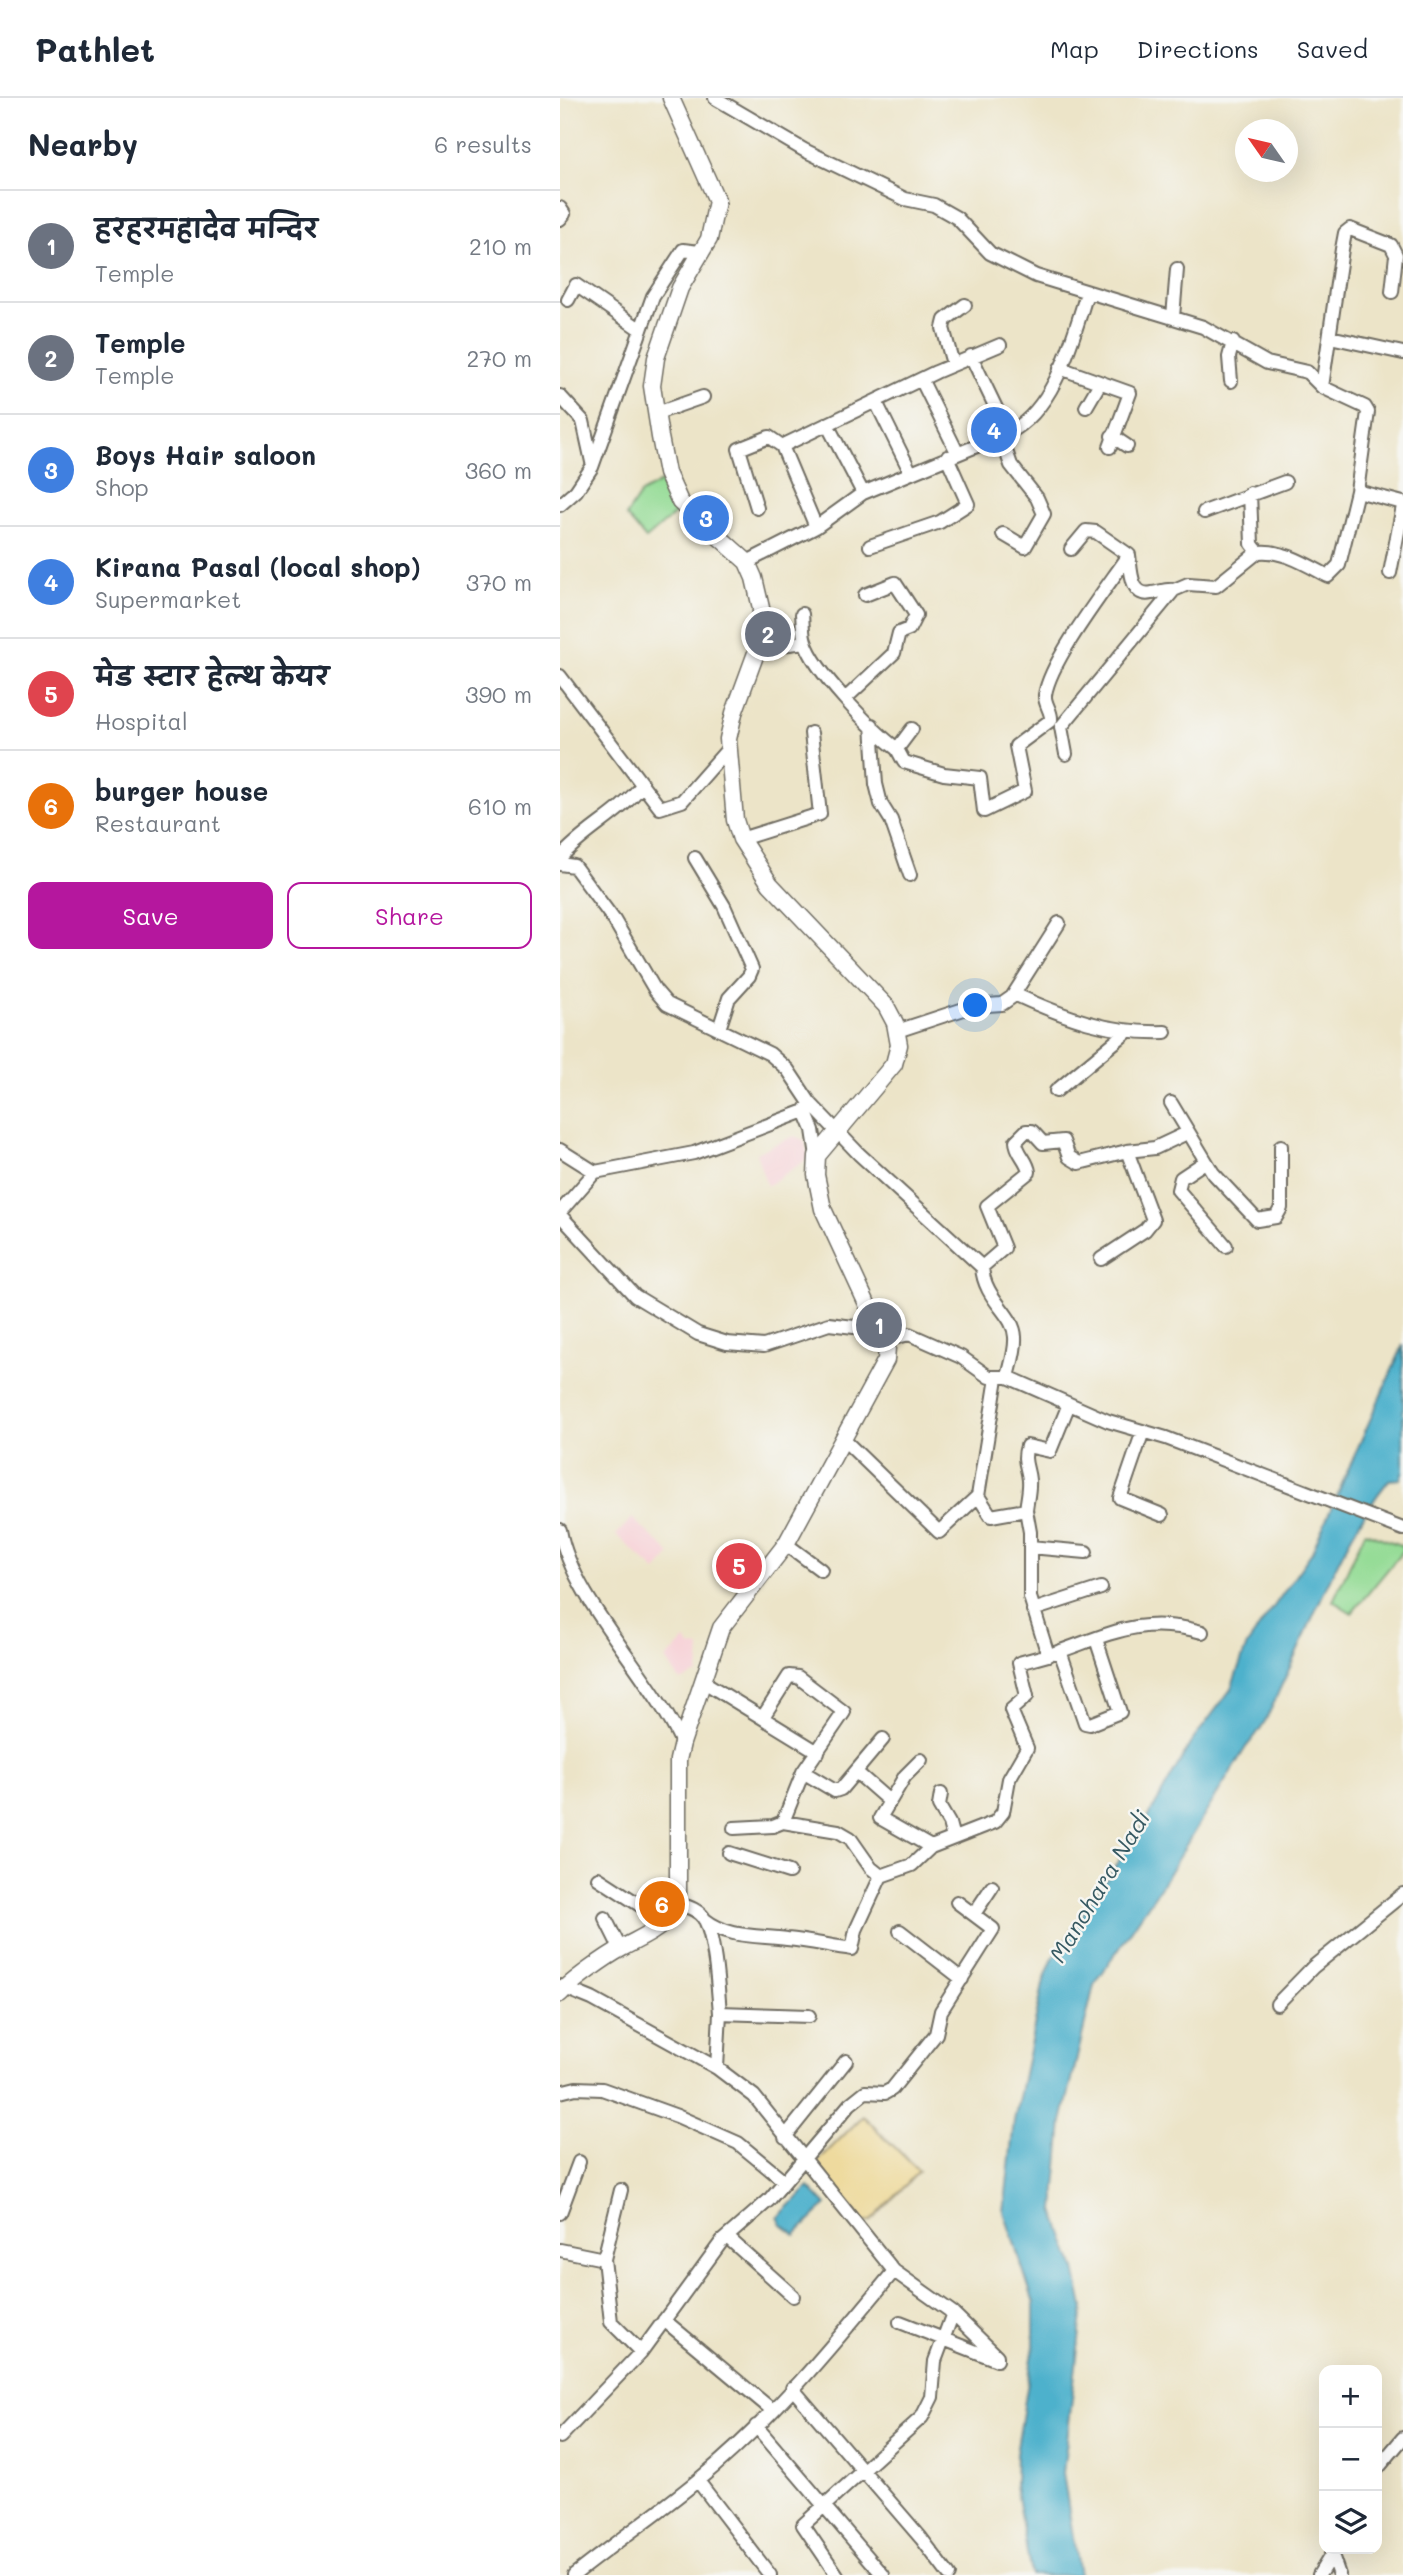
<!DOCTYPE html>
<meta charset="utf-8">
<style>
:root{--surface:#fff;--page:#f2f2f3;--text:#1f2937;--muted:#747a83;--line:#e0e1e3;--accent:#b5179e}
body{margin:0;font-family:Mali,"Playpen Sans Deva",sans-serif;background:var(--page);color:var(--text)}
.controls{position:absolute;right:21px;bottom:21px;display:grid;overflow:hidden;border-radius:14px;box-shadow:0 7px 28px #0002}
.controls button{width:63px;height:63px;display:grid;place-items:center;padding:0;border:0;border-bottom:2px solid var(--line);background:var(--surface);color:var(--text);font:35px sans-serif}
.compass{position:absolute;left:675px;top:21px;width:63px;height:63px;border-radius:50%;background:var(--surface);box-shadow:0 7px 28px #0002;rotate:304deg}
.you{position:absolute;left:416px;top:908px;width:24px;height:24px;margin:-18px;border:5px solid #fff;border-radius:50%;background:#1a73e8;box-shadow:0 0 0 10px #1a73e833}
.badge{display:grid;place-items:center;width:46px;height:46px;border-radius:50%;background:var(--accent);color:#fff;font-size:23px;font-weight:700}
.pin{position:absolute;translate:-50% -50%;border:4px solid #fff;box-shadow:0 2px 7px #0006}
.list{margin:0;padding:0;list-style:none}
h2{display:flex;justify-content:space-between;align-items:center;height:91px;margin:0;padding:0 28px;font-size:30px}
h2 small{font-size:23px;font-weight:400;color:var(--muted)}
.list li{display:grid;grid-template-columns:46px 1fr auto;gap:21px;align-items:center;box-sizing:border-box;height:112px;padding:0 28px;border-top:2px solid var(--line)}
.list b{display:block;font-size:26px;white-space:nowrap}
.list p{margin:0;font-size:23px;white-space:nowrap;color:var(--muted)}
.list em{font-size:23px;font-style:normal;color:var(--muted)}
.actions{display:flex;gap:14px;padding:21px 28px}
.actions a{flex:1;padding:16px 0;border:2px solid var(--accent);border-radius:14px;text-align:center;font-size:24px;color:var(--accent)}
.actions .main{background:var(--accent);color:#fff}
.icon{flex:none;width:38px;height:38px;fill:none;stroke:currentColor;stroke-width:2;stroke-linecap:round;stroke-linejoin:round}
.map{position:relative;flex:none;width:843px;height:2477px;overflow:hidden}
header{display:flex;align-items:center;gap:42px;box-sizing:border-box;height:98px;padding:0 35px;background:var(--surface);border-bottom:2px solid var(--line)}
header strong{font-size:33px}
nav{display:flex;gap:38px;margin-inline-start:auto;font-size:24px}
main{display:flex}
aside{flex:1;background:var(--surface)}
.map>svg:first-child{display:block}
</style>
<header>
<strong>Pathlet</strong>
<nav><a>Map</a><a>Directions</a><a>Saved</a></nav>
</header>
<main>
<aside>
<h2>Nearby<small>6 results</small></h2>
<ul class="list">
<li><span class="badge" style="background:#6b7280">1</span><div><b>हरहरमहादेव मन्दिर</b><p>Temple</p></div><em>210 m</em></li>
<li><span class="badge" style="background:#6b7280">2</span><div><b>Temple</b><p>Temple</p></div><em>270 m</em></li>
<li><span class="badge" style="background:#3f7fe0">3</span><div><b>Boys Hair saloon</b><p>Shop</p></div><em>360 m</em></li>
<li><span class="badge" style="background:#3f7fe0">4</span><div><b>Kirana Pasal (local shop)</b><p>Supermarket</p></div><em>370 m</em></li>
<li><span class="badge" style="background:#e0444e">5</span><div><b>मेड स्टार हेल्थ केयर</b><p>Hospital</p></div><em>390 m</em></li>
<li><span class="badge" style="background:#e8710a">6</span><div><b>burger house</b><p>Restaurant</p></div><em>610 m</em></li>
</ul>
<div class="actions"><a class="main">Save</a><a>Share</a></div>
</aside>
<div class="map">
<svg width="843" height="2477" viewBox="0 0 843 2477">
<rect width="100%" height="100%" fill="#f6f6f2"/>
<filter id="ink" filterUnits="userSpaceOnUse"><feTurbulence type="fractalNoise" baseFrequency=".0143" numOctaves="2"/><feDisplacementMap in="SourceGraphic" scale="14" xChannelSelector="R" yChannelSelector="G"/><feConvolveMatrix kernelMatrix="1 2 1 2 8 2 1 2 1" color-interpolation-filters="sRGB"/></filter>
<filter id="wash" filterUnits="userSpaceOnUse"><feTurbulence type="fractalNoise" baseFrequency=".00686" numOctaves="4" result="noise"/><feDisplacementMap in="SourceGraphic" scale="28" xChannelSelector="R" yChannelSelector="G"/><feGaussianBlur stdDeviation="1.57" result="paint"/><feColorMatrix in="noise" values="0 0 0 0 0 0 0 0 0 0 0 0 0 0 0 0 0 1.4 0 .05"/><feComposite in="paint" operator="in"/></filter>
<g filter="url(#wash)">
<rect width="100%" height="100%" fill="#ece4c8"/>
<path fill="#f7cfd5" d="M234,1038L244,1042L249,1060L207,1088L196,1055Z
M72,1420L111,1456L96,1473L56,1437Z
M125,1542L131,1549L140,1550L138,1576L120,1583L106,1561Z"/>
<path fill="#95dc96" stroke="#608460" stroke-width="2" d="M101,384L116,415L86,441L66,418L81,395Z
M805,1434L843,1448V1453L792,1515L773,1503Z"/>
<path fill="#eeda9e" stroke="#8c8264" stroke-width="2" d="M303,2018L359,2073L311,2123L304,2125L256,2065Z"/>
<path fill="#4db1cc" stroke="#3c6e7c" stroke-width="2" d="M843,1247V1373L840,1381L829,1382C783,1438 757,1514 725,1580C710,1610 710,1622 686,1649L596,1796L534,1887L502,2024L494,2112L515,2171L523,2209L503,2375L519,2477H471L455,2387L456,2356L474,2248V2205L444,2114L454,2023L484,1882L493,1860L588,1720L630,1646L671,1591L687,1547L752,1454Z
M249,2089L266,2107L235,2137L222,2127L218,2119Z"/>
</g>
<g filter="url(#ink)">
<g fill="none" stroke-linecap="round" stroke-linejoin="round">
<g stroke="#6f6c62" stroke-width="16">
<path id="minor" d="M155,0L244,52L345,101L374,107L397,120L430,155L476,178L643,229L707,265L747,274L762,289L805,309L808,314L797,393L779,467L768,478C747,467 722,451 698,454L656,488L628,486L614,492
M0,110L4,116L0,121
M8,202L16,187L81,232
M613,219L617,171
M770,239L843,255
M411,258L448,335
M393,266L383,230L385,222L405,207
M500,270L570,295L550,349
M362,283L397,354
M671,283L669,259L673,244
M762,289L782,151L785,135L790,131L831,147L836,157L832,194
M0,298L23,323L32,364
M316,304L351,375
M526,309L540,285
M97,315L143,299
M268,328L303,395
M440,336L451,367L477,400L484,416L465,449L443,436
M552,338L567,348
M222,348L376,274L440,247
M797,393L843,405
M690,395L692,446L698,454
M0,407L16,393L32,369L93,198L123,152L139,154
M197,410L179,351L209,339L222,348L256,429
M644,414L725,384
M310,448L380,424L408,406L387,359
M511,451L526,433L536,434L569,457
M187,464L256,429L303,395L448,335C495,312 512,242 527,195
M830,475L843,408
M242,516C243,524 242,535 245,543C253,572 313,633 337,651L352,631
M198,550L245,544
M0,578L100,710L122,703L167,652
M285,601L334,555L339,535L349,531L356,517L335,485L305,497
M312,627L316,686L321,706L331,722L350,777
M337,651L344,664L384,676L420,680L424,713L465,693L456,648L491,622C492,613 484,606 485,597C490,562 548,488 569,457C571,471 570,500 592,495C600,494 605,491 614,492L501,629L506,656
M181,741L260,716L251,635
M0,760C24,732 59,717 82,687
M135,760L164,808L192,871L189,878L169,900L159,931
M0,766L14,768L54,822L95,892L107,906L210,956L228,972L250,1005L245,1013L253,1032L257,1058
M454,896C504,919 549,936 605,934
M337,933L413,908L442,906L452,899L499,825
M496,993L567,934
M250,1005L299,1056L422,1169C424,1202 454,1215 455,1239C456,1252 451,1266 448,1279
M611,1005L653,1075L697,1122L716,1119L721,1110V1048
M0,1052L35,1074L134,1055L245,1013
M645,1064L621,1080L618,1092L666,1148
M0,1114L35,1074
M0,1117L75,1198L138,1236L167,1245L204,1248L269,1226L294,1229L314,1223
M541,1161L585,1132L593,1122L567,1053
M422,1169L444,1150L427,1108L469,1074C468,1062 456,1055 456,1043L466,1033H472L483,1045L503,1043L509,1059L519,1065L567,1053L595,1050L627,1035
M326,1242L349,1236L401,1259L429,1279H448L548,1323L606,1340L843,1431
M583,1333L560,1400L602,1417
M282,1340L379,1434L418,1398L437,1280
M466,1412C467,1402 470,1391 469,1382C468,1369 462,1363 467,1348L490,1353L509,1306
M0,1432C12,1501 91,1577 122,1645
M226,1446L261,1472
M470,1449L526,1454
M473,1512L541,1490
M500,1553L525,1625L530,1626L560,1614L536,1541
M495,1555C550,1536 582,1517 642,1534
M144,1584L258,1654
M203,1619L229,1578L238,1579L284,1614L243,1674L223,1724
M361,1662L345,1678L320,1720L371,1749
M243,1674L275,1693L281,1691L323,1641
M296,1674L328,1702
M381,1696L379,1708L389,1725L393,1740
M174,1730L213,1728L223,1724L278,1733L290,1740L311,1770L321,1778
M169,1755L229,1774
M38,1780L106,1824
M117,1805C126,1808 140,1812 145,1822C155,1842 158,1891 160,1915L249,1918
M414,1816L432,1789
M45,1820L60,1850
M144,1821C169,1841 198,1837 227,1841C249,1843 270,1848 292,1851L296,1832L321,1778L352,1767L371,1749L435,1724L443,1714L449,1681L467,1650L451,1612L467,1598L459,1565L488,1557L470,1499V1434L466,1412L431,1418L418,1398
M340,1833L402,1881
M0,1888L32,1901L157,1970
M717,1906L753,1869L843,1796
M160,1915L157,1970L194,1998L334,2173L393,2215L437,2258V2262
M0,1994L16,1990L42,1991L117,2018L178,2045L223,2082
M225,2039L286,1963
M0,2115L19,2064
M167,2139L233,2198
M0,2152L44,2161L51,2224L81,2254
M44,2161L61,2092
M104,2222L211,2311
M340,2224L437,2262
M232,2290L361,2440L389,2477
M196,2328L323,2477
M0,2339L81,2254L162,2143L209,2102L290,2006L305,1994L325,1995L332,1991L376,1936L381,1913L433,1831L397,1804
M817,2371L843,2340
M138,2383L210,2477
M772,2457L779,2477
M14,2477C54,2445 97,2416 137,2383C211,2323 274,2246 334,2173
M277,2477L243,2427L362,2319L372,2299L375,2263L393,2215
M759,2477L775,2451"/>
</g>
<g stroke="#6f6c62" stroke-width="19">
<path id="major" d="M0,1896C10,1884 47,1858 62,1850C87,1836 113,1829 118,1796V1662L122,1645L161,1530L226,1446L326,1262L327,1249L263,1111L256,1077L257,1058L334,966L339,947L335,925L326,908L210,786L181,741L175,722L168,641L174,615L200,544L201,510L194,480L187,464L120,404L107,375L100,339L92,288L96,260L120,190L149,141L157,103L111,0"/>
</g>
<use href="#minor" stroke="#fff" stroke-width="12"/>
<use href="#major" stroke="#fff" stroke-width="16"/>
</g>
</g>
<g text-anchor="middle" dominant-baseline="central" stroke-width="5" stroke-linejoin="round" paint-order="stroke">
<g font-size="23" font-style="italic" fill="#375a63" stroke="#f6f6f2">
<text transform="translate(539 1788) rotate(-59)">Manohara Nadi</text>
</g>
</g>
</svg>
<div class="controls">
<button>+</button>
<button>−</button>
<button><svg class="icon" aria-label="layers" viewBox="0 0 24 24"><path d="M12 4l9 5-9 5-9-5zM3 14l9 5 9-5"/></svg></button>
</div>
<svg class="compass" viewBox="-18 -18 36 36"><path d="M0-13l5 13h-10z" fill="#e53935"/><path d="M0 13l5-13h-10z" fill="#747a83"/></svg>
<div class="you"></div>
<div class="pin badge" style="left:319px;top:1227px;background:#6b7280">1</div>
<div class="pin badge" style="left:208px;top:536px;background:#6b7280">2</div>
<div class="pin badge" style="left:146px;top:420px;background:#3f7fe0">3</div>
<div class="pin badge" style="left:434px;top:332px;background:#3f7fe0">4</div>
<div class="pin badge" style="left:179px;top:1468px;background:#e0444e">5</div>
<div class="pin badge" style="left:102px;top:1806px;background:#e8710a">6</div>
</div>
</main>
